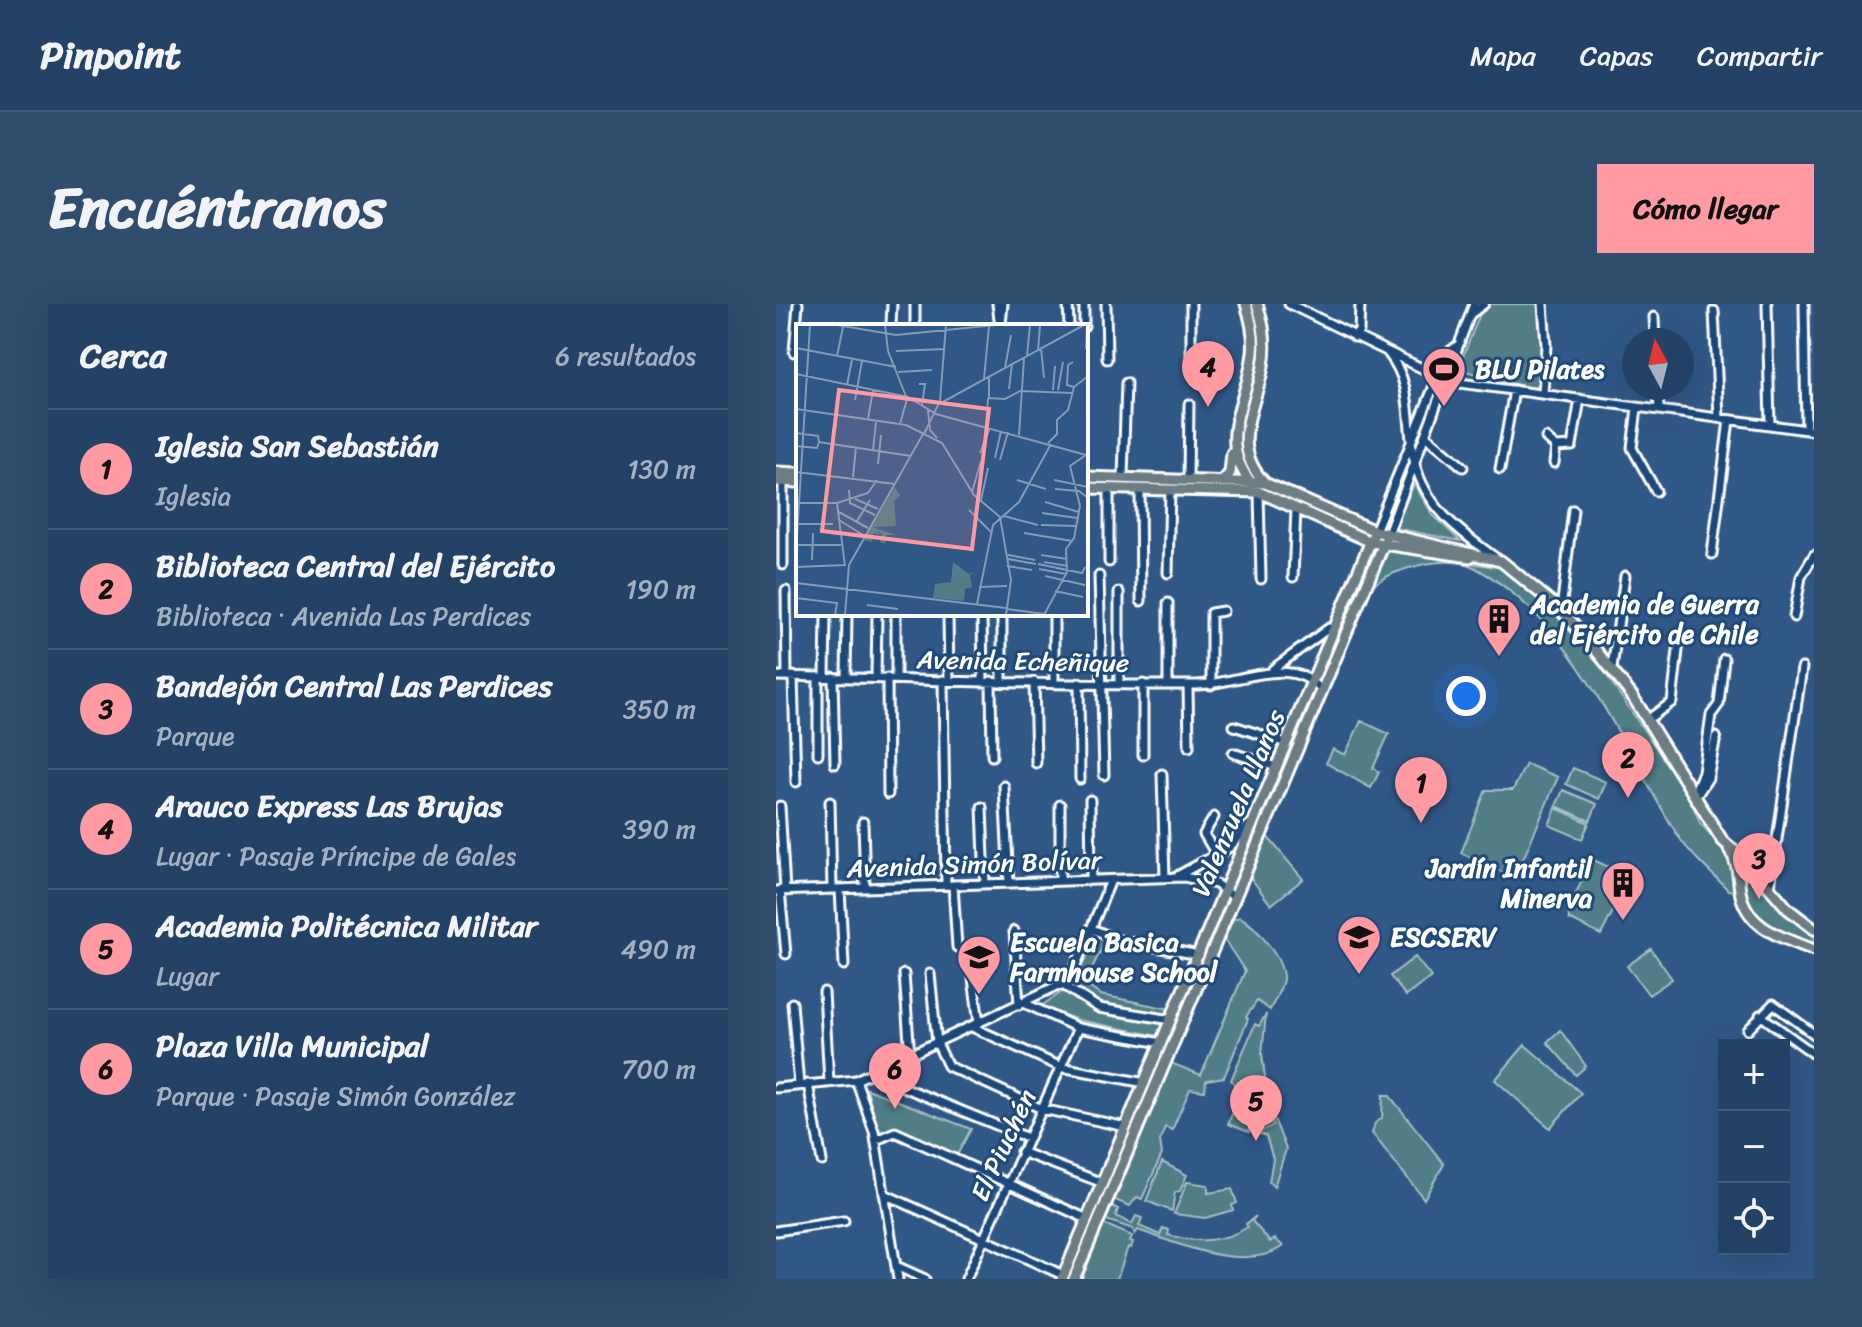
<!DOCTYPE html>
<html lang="es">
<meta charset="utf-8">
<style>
:root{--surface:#244265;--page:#304d6e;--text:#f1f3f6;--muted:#a3b0bf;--line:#415b79;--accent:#ff9aa2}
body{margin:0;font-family:Sriracha,sans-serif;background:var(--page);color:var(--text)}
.controls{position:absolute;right:24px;bottom:24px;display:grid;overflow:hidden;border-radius:0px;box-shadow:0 8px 32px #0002}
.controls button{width:72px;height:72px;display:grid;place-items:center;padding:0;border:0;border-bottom:2px solid var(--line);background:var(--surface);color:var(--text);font:40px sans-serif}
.compass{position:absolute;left:846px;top:24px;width:72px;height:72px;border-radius:50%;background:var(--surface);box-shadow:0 8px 32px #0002;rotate:353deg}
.you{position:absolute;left:690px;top:392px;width:28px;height:28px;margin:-20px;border:6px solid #fff;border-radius:50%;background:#1a73e8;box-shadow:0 0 0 12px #1a73e833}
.badge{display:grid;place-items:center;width:52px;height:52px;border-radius:50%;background:var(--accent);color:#111;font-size:26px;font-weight:700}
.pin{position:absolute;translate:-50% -66px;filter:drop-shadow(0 2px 4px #0008)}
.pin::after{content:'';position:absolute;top:42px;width:28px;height:24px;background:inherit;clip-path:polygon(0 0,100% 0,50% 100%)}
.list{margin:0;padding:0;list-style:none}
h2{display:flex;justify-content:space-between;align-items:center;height:104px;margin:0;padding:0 32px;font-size:34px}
h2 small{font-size:26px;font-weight:400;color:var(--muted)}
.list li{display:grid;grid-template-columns:52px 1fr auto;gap:24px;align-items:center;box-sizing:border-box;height:120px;padding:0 32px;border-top:2px solid var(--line)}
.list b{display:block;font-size:30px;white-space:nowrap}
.list p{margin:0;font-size:26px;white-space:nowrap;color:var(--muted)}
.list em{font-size:26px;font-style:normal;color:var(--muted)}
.icon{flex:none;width:44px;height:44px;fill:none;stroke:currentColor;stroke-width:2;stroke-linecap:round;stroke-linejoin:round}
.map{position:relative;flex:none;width:1038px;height:975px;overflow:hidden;border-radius:0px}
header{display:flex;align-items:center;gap:48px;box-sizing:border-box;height:112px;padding:0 40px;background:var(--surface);border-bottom:2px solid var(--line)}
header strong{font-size:38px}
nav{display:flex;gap:44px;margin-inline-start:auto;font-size:28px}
.intro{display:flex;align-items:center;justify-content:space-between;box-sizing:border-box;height:192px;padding:0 48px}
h1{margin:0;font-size:56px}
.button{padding:20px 36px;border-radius:0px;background:var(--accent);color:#111;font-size:28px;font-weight:700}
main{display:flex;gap:48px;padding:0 48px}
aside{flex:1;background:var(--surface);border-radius:0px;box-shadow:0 8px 32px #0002}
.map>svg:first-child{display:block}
</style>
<header>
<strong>Pinpoint</strong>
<nav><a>Mapa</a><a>Capas</a><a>Compartir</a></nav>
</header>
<div class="intro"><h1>Encuéntranos</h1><a class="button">Cómo llegar</a></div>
<main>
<aside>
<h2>Cerca<small>6 resultados</small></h2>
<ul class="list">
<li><span class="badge">1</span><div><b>Iglesia San Sebastián</b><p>Iglesia</p></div><em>130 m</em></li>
<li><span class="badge">2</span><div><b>Biblioteca Central del Ejército</b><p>Biblioteca · Avenida Las Perdices</p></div><em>190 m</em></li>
<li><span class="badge">3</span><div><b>Bandejón Central Las Perdices</b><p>Parque</p></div><em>350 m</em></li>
<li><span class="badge">4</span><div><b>Arauco Express Las Brujas</b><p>Lugar · Pasaje Príncipe de Gales</p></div><em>390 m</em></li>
<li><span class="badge">5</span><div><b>Academia Politécnica Militar</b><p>Lugar</p></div><em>490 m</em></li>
<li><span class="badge">6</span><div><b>Plaza Villa Municipal</b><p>Parque · Pasaje Simón González</p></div><em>700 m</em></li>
</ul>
</aside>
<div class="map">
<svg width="1038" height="975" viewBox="0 0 1038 975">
<rect width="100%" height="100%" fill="#305887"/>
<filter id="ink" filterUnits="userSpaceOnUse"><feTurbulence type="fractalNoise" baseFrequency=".0125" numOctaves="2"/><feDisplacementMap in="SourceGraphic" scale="16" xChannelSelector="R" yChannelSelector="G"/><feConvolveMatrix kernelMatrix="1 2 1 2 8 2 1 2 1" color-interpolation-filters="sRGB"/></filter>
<g filter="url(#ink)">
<path fill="#517d86" stroke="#a8bec2" stroke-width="2" d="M713,0H762L765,40L763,86L682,65L706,5Z
M638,180L657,211L684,237L619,224Z
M613,246L726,264L779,310L825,363L914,494L924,519L953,551L958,587L952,586C934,567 912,549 899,527C843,438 798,318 700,264C672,249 620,264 597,281Z
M585,417L613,430L597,464L603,468L595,484L550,459L557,445L569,451Z
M750,460L782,473L739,574L685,549L710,486H737Z
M797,464L830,478L823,495L790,480Z
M787,486L821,500L814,517L780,502Z
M780,504L813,519L806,535L773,521Z
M490,531L527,575L495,601L475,574Z
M952,542L1013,612L1038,627V645L997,630L971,603Z
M816,555L854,574L825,631L793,615L792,606Z
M464,613C479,621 508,655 507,675C506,685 498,697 494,706L481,697L470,713L472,715L448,773L430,776L429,787L414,785L396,826L389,823L384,837L386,850L366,895L361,893L354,902L339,896L395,759L425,771L469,667L447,634L454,616Z
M321,633L330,636L308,680L325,691L399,706L388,733L302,716L265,702L295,682Z
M875,645L896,675L873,691L851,662Z
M639,653L655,673L630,692L614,672Z
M490,710L486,750L491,789L486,788L475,797L486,812L495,807L510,845L498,883L493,878L497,855L490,832L482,829L497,821L496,818L478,826L473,820V828L452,820L459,803L473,820L461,801L468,792L455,776L479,720L483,722Z
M784,726L810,762L800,771L771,738Z
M749,741L805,789L774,824L719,776Z
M91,785L195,825L181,851L120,825L103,830Z
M607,791H613L668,860L648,895L596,829L599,819L606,814Z
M386,858L411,871L404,887L399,888L396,907L370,897Z
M411,878L432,881V889L456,885L461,899L456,901L457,906L429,914L398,910Z
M336,902L342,905L340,912L356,920L360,912L366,914L363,922L384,931L387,924L393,926L392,931C420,939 446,939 472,923L470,920L480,912L476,917L494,938L499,935L507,942C469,970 400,939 362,926L359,930L357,925L330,916Z
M328,920L356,932L354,937L357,938L355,944L352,943L341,975H306Z"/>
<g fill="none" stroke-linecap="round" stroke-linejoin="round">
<g stroke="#fff" stroke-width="13">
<path id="minor" d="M221,0L224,22
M292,0L293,22
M308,0V22
M330,0L331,55
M415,0V53
M513,0L662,72L684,79L1038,127
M991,0L994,121
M1028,0L1030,126
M938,7L943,114
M696,9L708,0
M878,13L879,36
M225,20L227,0
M115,22L116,0
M139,22V0
M579,33L583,27L584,0
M18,48L22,0
M612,49C638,80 630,119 638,156C649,203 683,227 720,254
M882,84L883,106
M767,90L770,41L767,0
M861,104L856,144L880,187
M649,131L687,163
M770,134L780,143L796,142L804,95
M778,159L780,143
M724,165L738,86
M347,174L350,79
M412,175L413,100
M7,177V261
M364,185L365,297
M483,188L485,275
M599,227L662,72L673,48L681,42
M612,230L698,0
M936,250L953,116
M333,258V184
M392,269L394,186
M323,272L328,471
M517,273L520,205
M10,287L11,372
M343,288V379
M392,299V381
M785,306L797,206
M120,310V375
M172,310L173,376
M278,310V378
M206,311L207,377
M1018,313L1025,273L1038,251
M836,364L849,272
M497,365L553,324L558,325
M0,372C140,375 280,382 420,381C461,381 514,349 545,386
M17,372L20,478
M49,373L50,310
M57,373L59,460
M70,373L71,310
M100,374L101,310
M111,374L112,490
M167,376L170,581
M215,377L216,452
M226,377V310
M258,378L260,459
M303,379L304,475
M367,380V451
M412,381L413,443
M435,381V309L447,307
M871,416L896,398L904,329
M458,422L510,439
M457,449L500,463
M42,450V373
M386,470L389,574
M228,482L233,579
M919,487L927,468L935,411L943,400L948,355
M921,491L932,474L940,433
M314,496L315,576
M54,498L56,585
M284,501V577
M4,502L9,586
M206,503L209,580
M438,513L428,530L441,552
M87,518L89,584
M403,571L454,543L473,521
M177,581L181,643
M994,583L1026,364
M64,585L68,661
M4,586L10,650
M0,587L408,573L440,580L458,593
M316,625L343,636L423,651
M238,627L243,701
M196,667L203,719
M128,670L134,752
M154,670L161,739L172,762L266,805L350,823
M285,680L323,704L395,716
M48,688L53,778
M16,699L23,781
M248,699L302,724L385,739
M984,711L1038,750
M196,723L285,763L369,779
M972,726L997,700L1038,730
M110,762L127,783L252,834
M80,776L98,827L122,975
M32,780L46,857
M0,784L80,776L285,680L298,666L335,576
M100,836L119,828L311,915
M245,848L327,879
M108,890L287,971
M0,927L68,917
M120,962L149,975
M190,975L302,724"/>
</g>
<g stroke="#fff" stroke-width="15">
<path id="major" d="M470,0C475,16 479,33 477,49C472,97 439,136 476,180
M481,0C488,20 491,41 487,62C480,104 452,141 489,179
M0,168L22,169
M310,173L489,179L599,227L725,257L785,306L811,335L857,393L946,536L976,563L1012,605L1038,625
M0,177L22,178
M447,177L454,169L456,149
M310,184L483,188L595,238L694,253
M953,545C962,558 962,572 964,587C971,625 1007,634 1038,646
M286,975L599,227
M298,975L612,230"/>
</g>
<use href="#minor" stroke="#1f4a7a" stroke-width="7"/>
<use href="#major" stroke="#6d7d84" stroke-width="9"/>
</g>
</g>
<defs>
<g id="stadium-pin" transform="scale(2.3)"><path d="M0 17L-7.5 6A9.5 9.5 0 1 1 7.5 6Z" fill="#ff9aa2" stroke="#1f4a7a"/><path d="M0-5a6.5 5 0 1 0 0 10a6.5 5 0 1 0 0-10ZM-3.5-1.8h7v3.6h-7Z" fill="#111"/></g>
<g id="building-pin" transform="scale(2.3)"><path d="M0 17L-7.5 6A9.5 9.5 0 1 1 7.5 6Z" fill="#ff9aa2" stroke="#1f4a7a"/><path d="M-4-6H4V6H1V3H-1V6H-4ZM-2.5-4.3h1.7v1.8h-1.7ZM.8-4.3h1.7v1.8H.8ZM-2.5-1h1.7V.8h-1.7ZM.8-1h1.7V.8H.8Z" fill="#111"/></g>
<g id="school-pin" transform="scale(2.3)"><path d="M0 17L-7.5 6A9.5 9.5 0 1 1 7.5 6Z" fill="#ff9aa2" stroke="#1f4a7a"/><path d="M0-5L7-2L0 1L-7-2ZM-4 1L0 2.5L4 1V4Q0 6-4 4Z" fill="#111"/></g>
</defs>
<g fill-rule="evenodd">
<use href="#stadium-pin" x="668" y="65"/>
<use href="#building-pin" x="723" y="315"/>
<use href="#building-pin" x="847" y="579"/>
<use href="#school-pin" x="583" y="633"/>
<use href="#school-pin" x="203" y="653"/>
</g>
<g text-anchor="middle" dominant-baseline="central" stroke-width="6" stroke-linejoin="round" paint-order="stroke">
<g font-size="26" font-weight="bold" fill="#fff" stroke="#1f4a7a" text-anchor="start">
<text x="699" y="65">BLU Pilates</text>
<text x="754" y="300">Academia de Guerra<tspan x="754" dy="30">del Ejército de Chile</tspan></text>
<text x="816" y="564" text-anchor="end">Jardín Infantil<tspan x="816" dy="30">Minerva</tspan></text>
<text x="614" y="633">ESCSERV</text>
<text x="234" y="638">Escuela Basica<tspan x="234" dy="30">Farmhouse School</tspan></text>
</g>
<g font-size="26" fill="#fff" stroke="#1f4a7a">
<text transform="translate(247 357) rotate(1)">Avenida Echeñique</text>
<text transform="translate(462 499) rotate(-67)">Valenzuela Llanos</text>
<text transform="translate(198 560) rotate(-2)">Avenida Simón Bolívar</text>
<text transform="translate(227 841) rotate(-65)">El Piuchén</text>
</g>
</g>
<g transform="translate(20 20)">
<rect width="292" height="292" fill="#305887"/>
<path d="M99,163L104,172L98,177L100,202L76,203L100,211H90L89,220L84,218L86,210L79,206L85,211L77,209L76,218L68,216ZM157,238L173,250L179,248L174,251L176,263L169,265L168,277L137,274L139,260L155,258Z" fill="#517d86"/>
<path fill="none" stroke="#839bb7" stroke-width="2" d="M41,1L100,11L200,1M89,1L92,27L111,75L104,100M0,24L100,43M245,24L248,54M290,25L291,1M242,26L244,1M100,27L148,25M41,32L47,3M231,32L234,1M277,38L272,41L271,61L278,63M209,44L215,11M102,48L136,46M0,50L112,73L140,90L290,131M193,52V74L209,75L224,67L276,69M188,55L193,2M123,60H129L126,81M51,61L56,36M213,65L216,40M257,66L259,42M262,66L267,38M59,76L66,37M143,80L288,1M0,85L110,101L146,119L178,171L204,193L215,256L210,291M132,86L134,106L141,114M72,95L77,66M190,103L192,74M0,109L22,112L23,118L115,132M128,110L144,77L150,1M223,111L228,34M252,119L261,110V96L272,86L278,63L292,52M0,122L21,124L23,118M77,126L80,98M184,129L194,104M199,134L205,107M204,136L212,108M82,140L85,111M0,148L99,160M57,153L60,123M221,156L250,165M258,156L292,163M259,165L283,167L292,174M53,166L54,179L79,191M176,168L185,137M59,175L82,185M185,176L192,144M249,178L283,188M0,179H41L72,169L81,156M41,179L49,242M173,186L196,209M43,188L72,204M246,189L281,194M208,192L242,201M43,196L67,211M61,197L74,176M3,200H37M245,201L280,202M228,209L276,217M0,221H45M0,228L14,1M212,231L239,236M245,231L271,235M212,235L240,240M16,236L17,209M248,238L272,242M242,240L286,249L289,243M211,242L236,246M0,243L49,241M243,245L270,250M0,247V276M249,252L289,261M0,259L210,284M183,263L211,262M259,267L287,273M0,274L41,279L39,291M181,280L197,201L223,178L255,120M71,281L102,285M211,285L256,291M49,291L53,241L127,110M248,291L271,248L270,225L278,214L284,182L274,142L290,131"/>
<path fill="#ff9aa2" fill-opacity="0.15" stroke="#ff9aa2" stroke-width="4" d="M43,66L193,85L176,225L26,207Z"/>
<rect width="292" height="292" fill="none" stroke="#fff" stroke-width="4"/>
</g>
</svg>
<div class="controls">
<button>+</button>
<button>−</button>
<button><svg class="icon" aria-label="locate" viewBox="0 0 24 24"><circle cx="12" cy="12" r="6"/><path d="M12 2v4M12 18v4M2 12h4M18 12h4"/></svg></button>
</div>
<svg class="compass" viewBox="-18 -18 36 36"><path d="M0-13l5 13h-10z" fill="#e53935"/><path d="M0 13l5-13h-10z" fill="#a3b0bf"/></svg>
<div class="you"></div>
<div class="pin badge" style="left:645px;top:519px">1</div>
<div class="pin badge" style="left:852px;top:494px">2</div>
<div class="pin badge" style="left:983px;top:595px">3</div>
<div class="pin badge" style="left:432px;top:103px">4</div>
<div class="pin badge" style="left:480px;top:837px">5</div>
<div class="pin badge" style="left:119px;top:805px">6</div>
</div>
</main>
